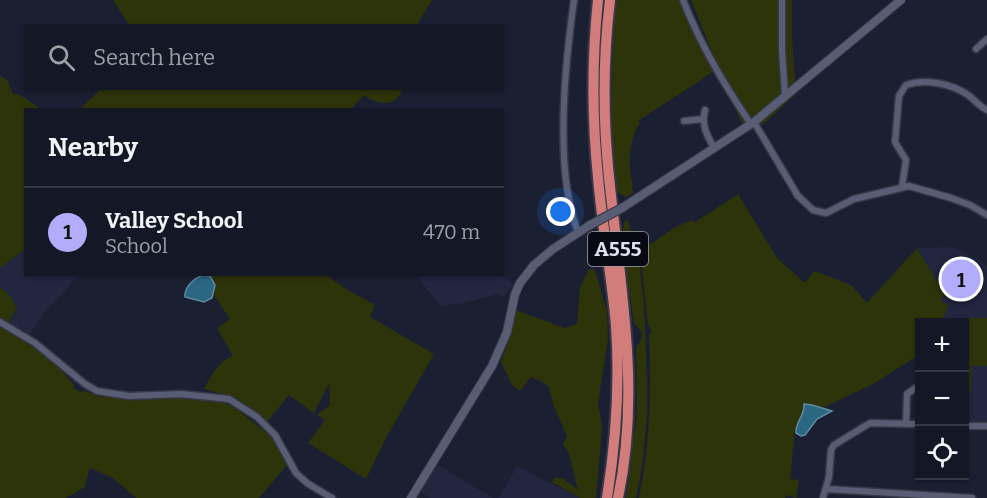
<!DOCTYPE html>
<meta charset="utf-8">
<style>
:root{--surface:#141726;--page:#1d202e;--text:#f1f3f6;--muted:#9d9fa7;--line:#333643;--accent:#b1adfa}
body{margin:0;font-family:Bitter,serif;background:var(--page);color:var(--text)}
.controls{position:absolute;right:18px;bottom:18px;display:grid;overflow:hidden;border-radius:0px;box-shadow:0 2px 4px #0004}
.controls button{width:54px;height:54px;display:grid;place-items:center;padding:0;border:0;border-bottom:2px solid var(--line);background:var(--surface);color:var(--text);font:30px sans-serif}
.you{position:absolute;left:561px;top:212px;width:21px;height:21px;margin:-15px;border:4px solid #fff;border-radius:50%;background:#1a73e8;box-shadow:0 0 0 9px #1a73e833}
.badge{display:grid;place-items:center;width:39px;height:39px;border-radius:50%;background:var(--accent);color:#111;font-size:20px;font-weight:700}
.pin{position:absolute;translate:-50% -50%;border:3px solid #fff;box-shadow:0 2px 6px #0006}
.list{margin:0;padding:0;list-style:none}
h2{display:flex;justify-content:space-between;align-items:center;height:78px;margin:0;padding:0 24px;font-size:26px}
h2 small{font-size:20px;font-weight:400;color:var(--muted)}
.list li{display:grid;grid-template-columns:39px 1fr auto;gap:18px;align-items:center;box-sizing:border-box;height:90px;padding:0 24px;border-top:2px solid var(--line)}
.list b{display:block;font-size:22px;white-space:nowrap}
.list p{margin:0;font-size:20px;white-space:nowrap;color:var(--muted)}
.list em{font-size:20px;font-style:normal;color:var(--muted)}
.icon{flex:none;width:33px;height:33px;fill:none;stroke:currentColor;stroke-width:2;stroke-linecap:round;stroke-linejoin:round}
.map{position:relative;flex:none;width:987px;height:498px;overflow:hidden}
.search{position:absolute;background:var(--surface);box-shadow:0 2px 4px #0004;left:24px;top:24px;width:480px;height:66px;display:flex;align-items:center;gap:15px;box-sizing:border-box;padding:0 21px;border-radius:0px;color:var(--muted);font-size:22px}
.panel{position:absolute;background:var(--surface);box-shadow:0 2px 4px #0004;left:24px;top:108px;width:480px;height:168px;border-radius:0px}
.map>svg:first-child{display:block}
</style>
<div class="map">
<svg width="987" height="498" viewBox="0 0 987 498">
<rect width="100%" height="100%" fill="#1b1f32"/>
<path fill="#22263f" d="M954,247L987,265V426H965L964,322H942L940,300L944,293L917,248Z
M25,249L26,274L79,275L39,319L29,336L8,323L17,310L11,297L0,287V268Z
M416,275H502L514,285L503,297L498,294L467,302L440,306Z
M433,462L493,498H430L416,489Z
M517,466L580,498H499Z"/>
<path fill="#2d340a" d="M113,0H432L416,26L129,25Z
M615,0H680L690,28L713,72L638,121L640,123C631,135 629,155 630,170C631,178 633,185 633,193L626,197L614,191C610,127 612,64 615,0Z
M691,0H792V40L796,94L766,122L749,130L740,120Z
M0,76L7,80L13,94L20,95L41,109L26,110L25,249L0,268Z
M101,89H402C397,108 377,105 364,95L351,109L79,110Z
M738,194L777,258L805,283L814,271L851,285L867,303L917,248L944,293L941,301L949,305L942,320H964L966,318H987V366H967L972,367L971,393H965L964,322H920L919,355L873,384L804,417L795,430L790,479L799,480L796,498L786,495L785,498H639C650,444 652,390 649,335L652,331L648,324L640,251L674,228L692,220L694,223Z
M625,220L628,221L640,270L644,307L647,380V416L642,466L636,498H626L637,414L636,347L641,341L642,332L634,323L622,245L621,236Z
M589,269L595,270L607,312L608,339L598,403L602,427L596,498H580L552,482L554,478H562L578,490L569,453L563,444L567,436L553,404L549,387L541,381L531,377L520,391L512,385L501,362L510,336L515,310L565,328L577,324L580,287Z
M207,275H326L349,291L375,305L370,317L434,354L386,438L366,479L308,443L325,420L317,415L330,405L329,383L314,413L289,395L267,422L237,398L204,389C212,375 217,362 233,356L217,328L230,319L214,295L215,290L210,276Z
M0,287L11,297L17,308L8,323L0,318Z
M0,325L52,360L74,385L73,387L80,392L84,391L101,397L103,396C142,405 185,390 227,404C236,407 246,417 254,423C272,436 279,444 287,465L259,498H136L113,478L91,468L89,469L85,487L66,498H0Z"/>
<path fill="#2b6682" stroke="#618ba2" stroke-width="1.5" d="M204,275L210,276L215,285L212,298L204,302L185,297C184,287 195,277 204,275Z
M804,404L812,405L832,411L817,419L805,435L801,436L796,433C795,422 805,416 804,404Z"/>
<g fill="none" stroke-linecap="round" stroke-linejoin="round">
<g stroke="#363848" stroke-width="9">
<path id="minor" d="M574,0C565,64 554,172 578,232
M683,0C700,44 724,85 751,124
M782,0V50L785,95
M976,49L987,39
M705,110C701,125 707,135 714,148
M684,121L703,119
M754,122L798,196L813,210L826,213L854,199L909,186L951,198L970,205L987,215
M902,187L906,160L895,142L899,96L906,85C925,78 952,84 968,95C975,100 980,107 987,110
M0,322L35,343L85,384L97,391L129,396L181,394L229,399L257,417L275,435L296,473L307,483L332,498
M906,424L907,394L920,385
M964,426H987
M827,489L972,498
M823,498L829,477L831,450L834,445L870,423L920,424"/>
</g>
<g stroke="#363848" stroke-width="10">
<path id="tertiary" d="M622,208L754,122L901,0
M411,498L492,366L507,332L515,294L520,283L534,265L553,249L590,225"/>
</g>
<g stroke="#363848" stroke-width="14">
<path id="trunk" d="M598,0C592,58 592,119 598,177C602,227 612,276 616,326C620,384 616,441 607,498
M610,0C603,58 603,119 609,177C620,285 641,390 618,498"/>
</g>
<use href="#minor" stroke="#595d74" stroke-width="6"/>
<use href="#tertiary" stroke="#595d74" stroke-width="8"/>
<use href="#trunk" stroke="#d27c7b" stroke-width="10"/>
<g stroke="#363848" stroke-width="10" stroke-linecap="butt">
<path id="tertiary-bridge" d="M590,225L622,208"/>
</g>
<use href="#tertiary-bridge" stroke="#595d74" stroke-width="8"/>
</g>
<g text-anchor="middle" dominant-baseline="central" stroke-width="6" stroke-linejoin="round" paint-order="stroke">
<rect fill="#080912" stroke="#9ea0ac" stroke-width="1.5" x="588" y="232" width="60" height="34" rx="4.5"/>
<g font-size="20" font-weight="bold" fill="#dee1ee">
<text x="618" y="249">A555</text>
</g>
</g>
</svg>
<div class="controls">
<button>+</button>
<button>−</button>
<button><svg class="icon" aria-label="locate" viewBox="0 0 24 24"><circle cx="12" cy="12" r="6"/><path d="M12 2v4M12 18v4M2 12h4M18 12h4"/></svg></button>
</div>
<div class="you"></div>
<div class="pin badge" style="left:961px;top:279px">1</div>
<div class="search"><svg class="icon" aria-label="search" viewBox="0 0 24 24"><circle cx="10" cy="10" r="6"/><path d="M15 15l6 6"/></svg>Search here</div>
<section class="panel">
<h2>Nearby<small></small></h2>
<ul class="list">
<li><span class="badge">1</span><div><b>Valley School</b><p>School</p></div><em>470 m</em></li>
</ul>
</section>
</div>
